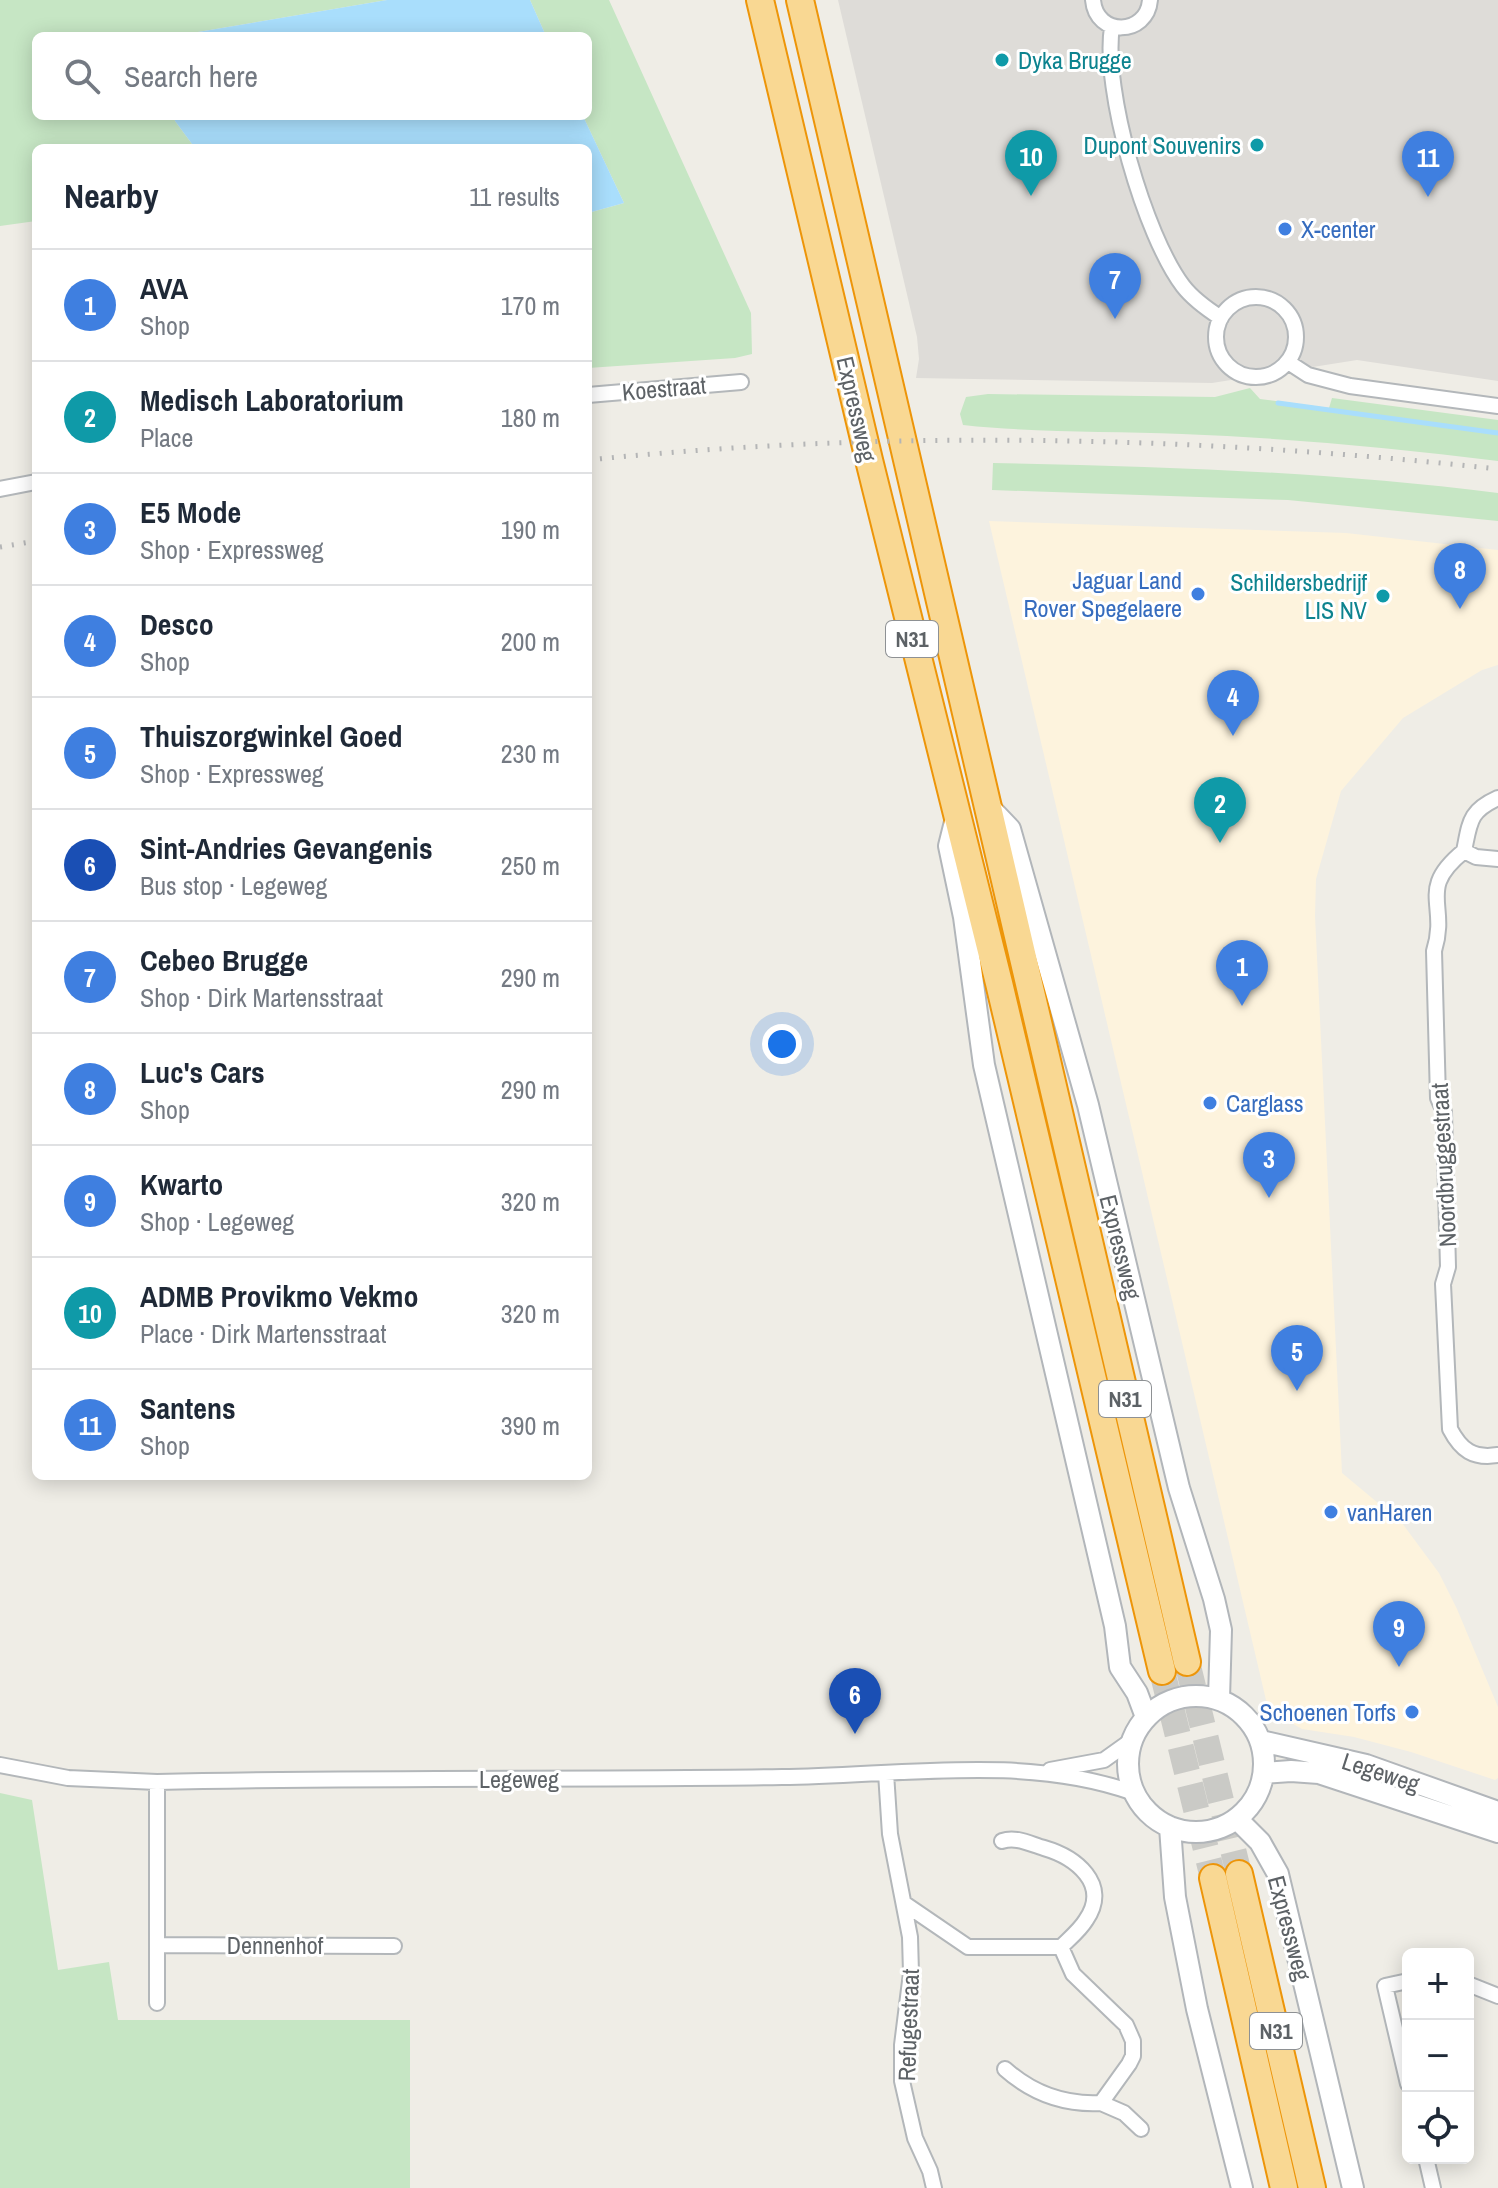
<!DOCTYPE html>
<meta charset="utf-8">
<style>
:root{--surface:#fff;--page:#f2f2f3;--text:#1f2937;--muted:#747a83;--line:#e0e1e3;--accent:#e33938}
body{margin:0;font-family:"Archivo Narrow",sans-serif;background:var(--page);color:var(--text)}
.controls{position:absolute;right:24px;bottom:24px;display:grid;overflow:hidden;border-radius:12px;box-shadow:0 4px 20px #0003}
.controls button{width:72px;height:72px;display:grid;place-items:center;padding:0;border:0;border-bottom:2px solid var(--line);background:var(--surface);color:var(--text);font:40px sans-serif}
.you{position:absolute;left:782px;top:1044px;width:28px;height:28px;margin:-20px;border:6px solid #fff;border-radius:50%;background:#1a73e8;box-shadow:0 0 0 12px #1a73e833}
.badge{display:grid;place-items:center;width:52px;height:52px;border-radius:50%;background:var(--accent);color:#fff;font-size:26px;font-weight:700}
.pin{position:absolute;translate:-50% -66px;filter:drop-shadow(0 2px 4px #0008)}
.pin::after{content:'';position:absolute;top:42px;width:28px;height:24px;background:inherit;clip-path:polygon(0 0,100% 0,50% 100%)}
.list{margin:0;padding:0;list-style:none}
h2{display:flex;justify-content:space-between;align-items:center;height:104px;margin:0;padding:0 32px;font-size:34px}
h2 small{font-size:26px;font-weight:400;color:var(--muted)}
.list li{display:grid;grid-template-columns:52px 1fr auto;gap:24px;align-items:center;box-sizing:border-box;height:112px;padding:0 32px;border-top:2px solid var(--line)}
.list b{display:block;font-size:30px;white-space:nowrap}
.list p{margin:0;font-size:26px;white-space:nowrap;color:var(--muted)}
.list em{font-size:26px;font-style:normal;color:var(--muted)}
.icon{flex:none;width:44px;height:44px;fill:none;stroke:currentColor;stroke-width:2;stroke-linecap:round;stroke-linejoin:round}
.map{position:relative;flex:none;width:1498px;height:2188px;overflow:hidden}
.search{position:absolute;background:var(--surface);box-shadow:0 4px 20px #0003;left:32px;top:32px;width:560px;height:88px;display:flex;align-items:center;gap:20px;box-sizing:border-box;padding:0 28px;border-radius:12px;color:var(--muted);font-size:30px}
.panel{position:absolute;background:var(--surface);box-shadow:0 4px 20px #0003;left:32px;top:144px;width:560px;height:1336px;border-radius:12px}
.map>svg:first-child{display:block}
</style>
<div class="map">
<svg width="1498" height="2188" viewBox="0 0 1498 2188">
<rect width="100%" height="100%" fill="#efede6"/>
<path fill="#fdf3dd" d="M989,521L1346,533L1498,550V665L1482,670L1403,718L1341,791L1316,879L1315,916L1342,1473L1402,1523L1439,1573L1457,1609L1498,1707V1778L1495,1780L1411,1752L1354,1737L1302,1729L1281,1717L1266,1700Z"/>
<path fill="#dedcd8" d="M838,0H1498V381L1357,360L1212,383L916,378L919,359L917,337Z"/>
<path fill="#c6e6c4" d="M0,0H387L174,36H36V116H174L175,121L195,148H36V221L0,226Z
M530,0H609L751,313L752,354L735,358L588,368V213L624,203L583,116H588V36H546Z
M1250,388L1260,399L1329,408L1332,398L1498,420V461C1393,448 1288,438 1182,434C1109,431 1036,433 963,425L960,414L966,397L988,394L1215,397Z
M993,463C1162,466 1330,472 1498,493V521L1288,500L992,490Z
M0,1793L32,1800L58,1970L109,1962L118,2020H410V2188H0Z"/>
<path fill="#a9defc" d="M387,0H530L546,36H174Z
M174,116H583L624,203L588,213V148H195L175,121Z"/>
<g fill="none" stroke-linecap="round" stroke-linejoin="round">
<path stroke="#a9defc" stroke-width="5" d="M1278,403L1498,433"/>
<path stroke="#cacac6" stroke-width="26" stroke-dasharray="26 13" stroke-linecap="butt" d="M1187,1662L1239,1874
M1162,1671L1213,1878"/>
<g stroke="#b3b7ba" stroke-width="18">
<path id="street" d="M1093,0C1096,37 1147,36 1150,0
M1112,27C1102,89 1145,236 1183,286C1193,299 1207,309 1221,318
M1216 337a40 40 0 1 1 80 0a40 40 0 1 1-80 0Z
M1288,362L1308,375L1350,386L1498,406
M588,395L741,382
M0,489L36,482
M1498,798C1469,811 1470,822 1464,851C1416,890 1449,903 1434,951L1438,1098L1444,1112L1448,1267L1443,1284L1450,1429C1461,1450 1473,1459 1498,1455
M1464,851L1476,857L1498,859
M0,1765L68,1778L157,1782C365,1777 574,1780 782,1777C895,1776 1023,1754 1131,1792
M1050,1770L1104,1760L1132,1740
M886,1773L890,1834L910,1937L911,1973L902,2045V2081L915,2138L930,2171L934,2188
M157,1782V2003
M905,1904L968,1947H1061C1069,1939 1080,1930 1086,1920C1111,1884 1075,1857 1044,1848C1030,1844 1016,1836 1002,1841
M157,1945L394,1946
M1408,1981L1385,1986L1408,2084
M1468,1984L1498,1996
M1005,2069C1032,2093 1065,2105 1101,2103L1129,2064L1133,2056V2041L1126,2025L1073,1974L1061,1947
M1101,2103L1124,2113L1141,2129
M1426,2158L1433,2188"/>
</g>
<g stroke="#b2b6ba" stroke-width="24">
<path id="secondary" d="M989,807L1010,829L1088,1105L1179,1488L1214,1599L1221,1630L1219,1699
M956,818L949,846L964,917L984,1065L1115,1626L1120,1667L1137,1693L1146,1717
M1128 1764a68 68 0 1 1 136 0a68 68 0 1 1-136 0Z
M1261,1741L1366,1765L1498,1812
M1264,1773L1291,1771L1319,1773L1498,1832
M1237,1819L1260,1842L1278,1874L1353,2188
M1170,1827L1175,1897L1197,2009L1242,2188"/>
</g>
<g stroke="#ed9509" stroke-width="30">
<path id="highway" d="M760,0L869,460L999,983L1162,1671
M800,0C932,553 1056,1108 1187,1662
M1239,1874L1312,2188
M1213,1878L1284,2188"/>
</g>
<use href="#street" stroke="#fff" stroke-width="14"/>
<use href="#secondary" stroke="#fff" stroke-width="20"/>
<use href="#highway" stroke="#f9d893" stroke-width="26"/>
<path stroke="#b4b5b6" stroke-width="5" stroke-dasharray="2 10" stroke-linecap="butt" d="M588,460C891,429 1195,436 1498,469
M0,547L36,541"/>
</g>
<g fill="#0f9aa8" stroke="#fff" stroke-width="3">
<circle cx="1002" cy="60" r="8"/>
<circle cx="1257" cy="145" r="8"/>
<circle cx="1383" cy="596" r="8"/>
</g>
<g fill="#3f7fe0" stroke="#fff" stroke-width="3">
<circle cx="1285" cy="229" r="8"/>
<circle cx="1198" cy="594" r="8"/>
<circle cx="1210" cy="1103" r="8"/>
<circle cx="1331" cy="1512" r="8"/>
<circle cx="1412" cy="1712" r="8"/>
</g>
<g text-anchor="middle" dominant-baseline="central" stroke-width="6" stroke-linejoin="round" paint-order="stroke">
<g fill="#fff" stroke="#8e9194" stroke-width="2">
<rect x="886" y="621" width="52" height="36" rx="6"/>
<rect x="1099" y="1381" width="52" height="36" rx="6"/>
<rect x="1250" y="2013" width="52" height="36" rx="6"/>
</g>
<g font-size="22" font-weight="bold" fill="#5d6266">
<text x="912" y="639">N31</text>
<text x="1125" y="1399">N31</text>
<text x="1276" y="2031">N31</text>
</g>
<g font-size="24" fill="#0d838f" stroke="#fff" text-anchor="end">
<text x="1018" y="60" text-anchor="start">Dyka Brugge</text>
<text x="1241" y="145">Dupont Souvenirs</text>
<text x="1367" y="582">Schildersbedrijf<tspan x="1367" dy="28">LIS NV</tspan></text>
</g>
<g font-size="24" fill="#366cbe" stroke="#fff" text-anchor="start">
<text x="1301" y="229">X-center</text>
<text x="1182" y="580" text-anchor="end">Jaguar Land<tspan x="1182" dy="28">Rover Spegelaere</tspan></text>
<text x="1226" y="1103">Carglass</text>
<text x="1347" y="1512">vanHaren</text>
<text x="1396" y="1712" text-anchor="end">Schoenen Torfs</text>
</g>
<g font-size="24" fill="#5d6266" stroke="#fff">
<text transform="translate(664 388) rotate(-5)">Koestraat</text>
<text transform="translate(857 409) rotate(77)">Expressweg</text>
<text transform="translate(1443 1165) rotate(-93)">Noordbruggestraat</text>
<text transform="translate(1121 1247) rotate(76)">Expressweg</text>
<text transform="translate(1381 1772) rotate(18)">Legeweg</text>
<text x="519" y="1779">Legeweg</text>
<text transform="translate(1290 1928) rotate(75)">Expressweg</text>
<text x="275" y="1945">Dennenhof</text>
<text transform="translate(908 2025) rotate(-88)">Refugestraat</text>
</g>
</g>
</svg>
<div class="controls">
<button>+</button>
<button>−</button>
<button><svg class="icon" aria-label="locate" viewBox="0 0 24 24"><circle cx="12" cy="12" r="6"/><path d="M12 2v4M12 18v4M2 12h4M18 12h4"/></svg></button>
</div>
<div class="you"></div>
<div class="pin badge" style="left:1242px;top:1006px;background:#3f7fe0">1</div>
<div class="pin badge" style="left:1220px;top:843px;background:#0f9aa8">2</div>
<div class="pin badge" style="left:1269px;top:1198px;background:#3f7fe0">3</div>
<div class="pin badge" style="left:1233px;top:736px;background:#3f7fe0">4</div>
<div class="pin badge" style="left:1297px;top:1391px;background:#3f7fe0">5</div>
<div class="pin badge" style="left:855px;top:1734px;background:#1a4fb4">6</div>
<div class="pin badge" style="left:1115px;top:319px;background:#3f7fe0">7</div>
<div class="pin badge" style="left:1460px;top:609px;background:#3f7fe0">8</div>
<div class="pin badge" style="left:1399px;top:1667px;background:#3f7fe0">9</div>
<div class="pin badge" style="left:1031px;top:196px;background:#0f9aa8">10</div>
<div class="pin badge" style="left:1428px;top:197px;background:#3f7fe0">11</div>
<div class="search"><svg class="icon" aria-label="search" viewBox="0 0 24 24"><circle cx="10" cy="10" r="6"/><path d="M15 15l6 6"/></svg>Search here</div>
<section class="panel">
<h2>Nearby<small>11 results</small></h2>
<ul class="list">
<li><span class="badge" style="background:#3f7fe0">1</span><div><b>AVA</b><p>Shop</p></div><em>170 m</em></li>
<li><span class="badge" style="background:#0f9aa8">2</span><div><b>Medisch Laboratorium</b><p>Place</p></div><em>180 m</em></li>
<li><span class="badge" style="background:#3f7fe0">3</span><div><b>E5 Mode</b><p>Shop · Expressweg</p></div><em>190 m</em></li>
<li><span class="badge" style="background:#3f7fe0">4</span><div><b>Desco</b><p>Shop</p></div><em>200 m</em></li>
<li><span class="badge" style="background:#3f7fe0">5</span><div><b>Thuiszorgwinkel Goed</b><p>Shop · Expressweg</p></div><em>230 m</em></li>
<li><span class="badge" style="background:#1a4fb4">6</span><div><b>Sint-Andries Gevangenis</b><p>Bus stop · Legeweg</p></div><em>250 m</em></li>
<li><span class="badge" style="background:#3f7fe0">7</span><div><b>Cebeo Brugge</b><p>Shop · Dirk Martensstraat</p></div><em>290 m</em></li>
<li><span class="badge" style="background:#3f7fe0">8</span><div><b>Luc's Cars</b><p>Shop</p></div><em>290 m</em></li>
<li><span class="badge" style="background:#3f7fe0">9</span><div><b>Kwarto</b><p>Shop · Legeweg</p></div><em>320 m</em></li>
<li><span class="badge" style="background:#0f9aa8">10</span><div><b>ADMB Provikmo Vekmo</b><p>Place · Dirk Martensstraat</p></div><em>320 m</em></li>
<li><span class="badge" style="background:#3f7fe0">11</span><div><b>Santens</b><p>Shop</p></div><em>390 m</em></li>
</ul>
</section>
</div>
